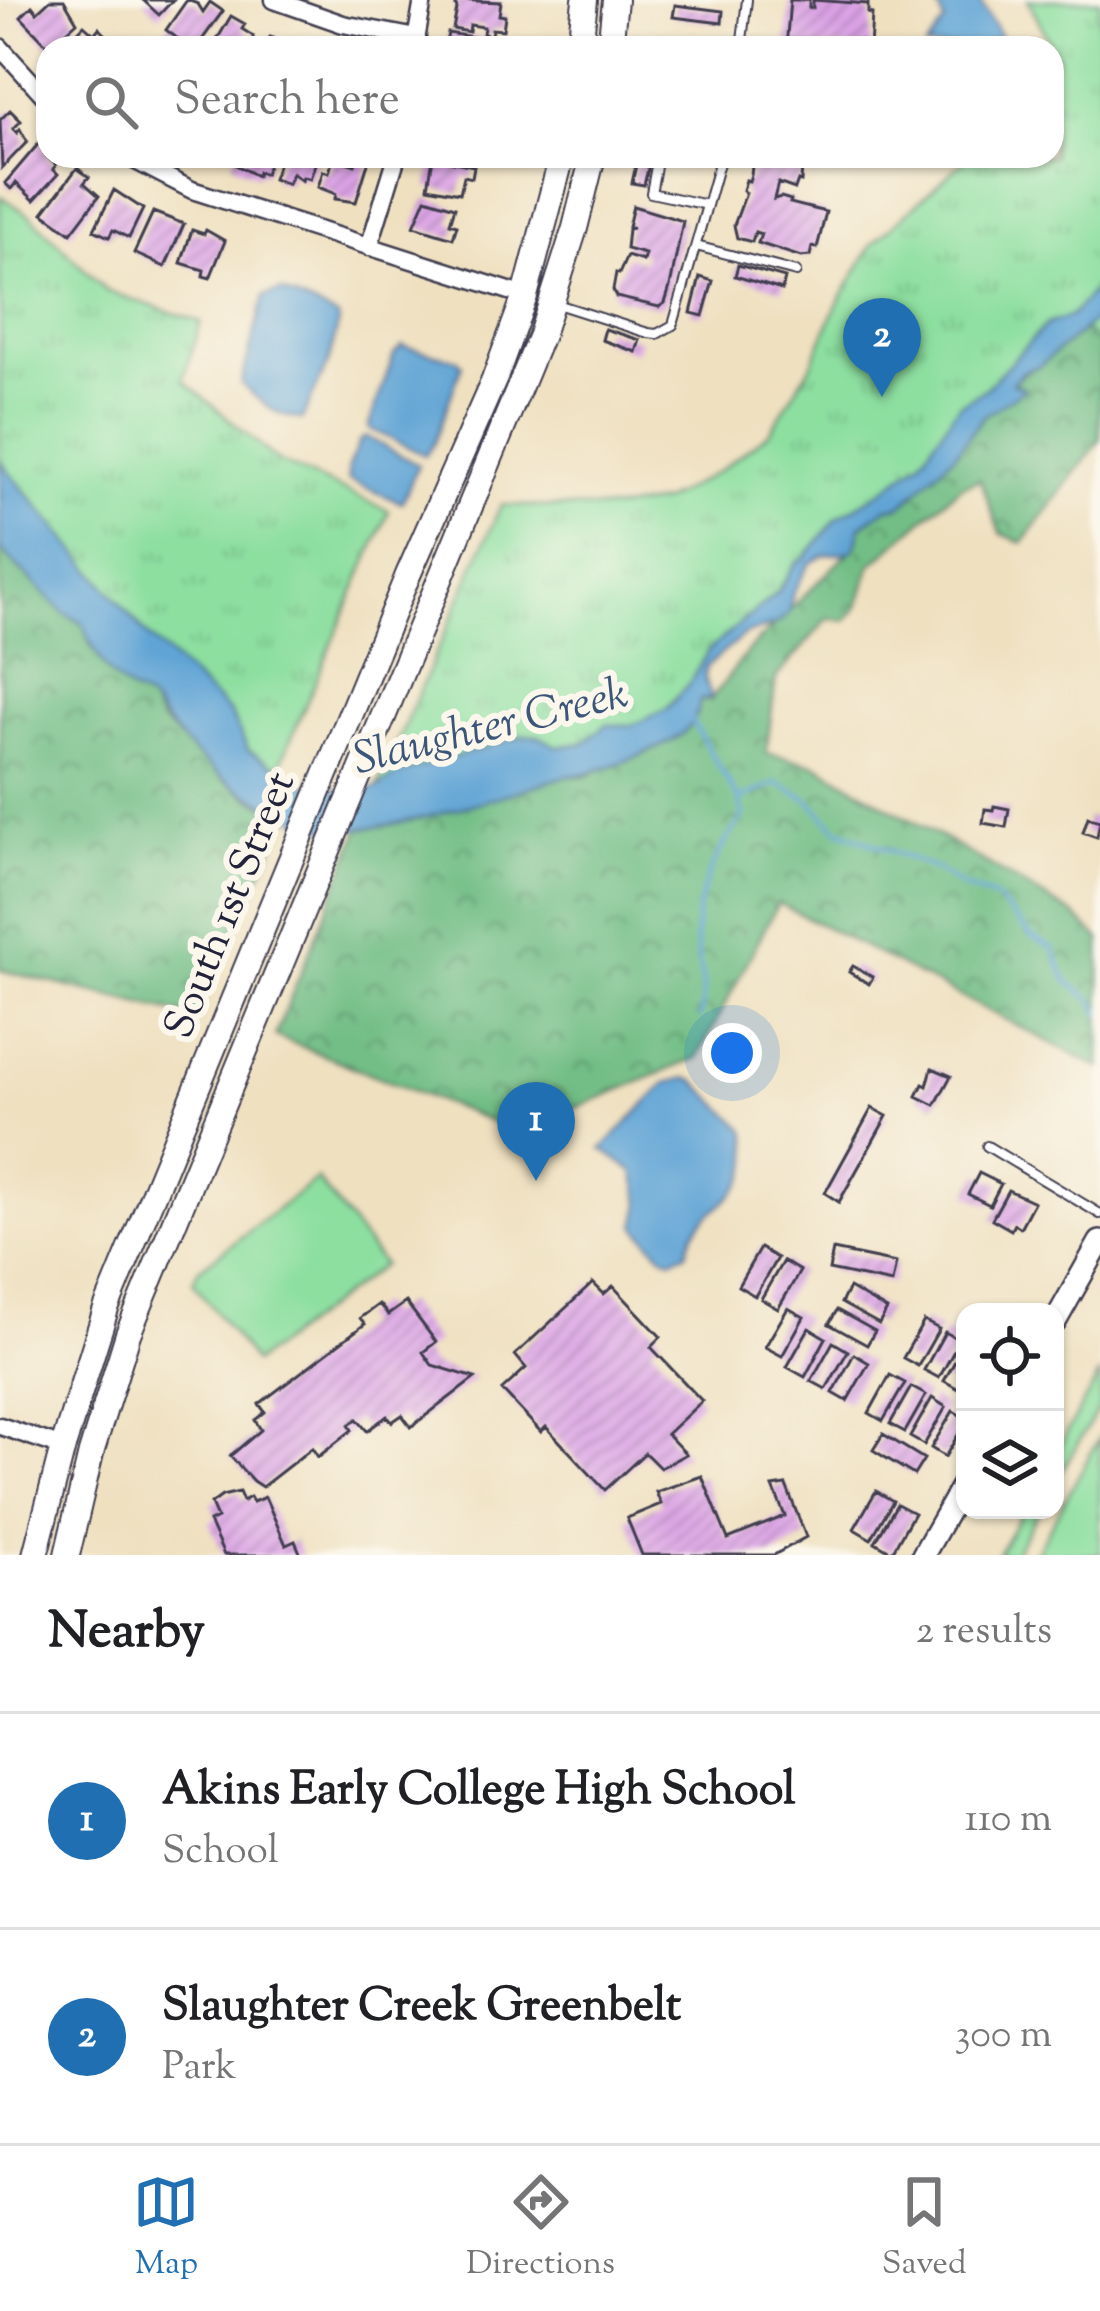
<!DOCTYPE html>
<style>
:root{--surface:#fff;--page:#f6f6f6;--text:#202124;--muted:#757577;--line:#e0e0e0;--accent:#1f6fb2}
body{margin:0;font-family:"Sorts Mill Goudy",serif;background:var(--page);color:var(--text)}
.controls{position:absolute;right:36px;bottom:36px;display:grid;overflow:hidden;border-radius:24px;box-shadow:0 3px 9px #0004}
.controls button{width:108px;height:108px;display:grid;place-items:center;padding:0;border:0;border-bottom:3px solid var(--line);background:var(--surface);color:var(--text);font:60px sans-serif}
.you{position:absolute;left:732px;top:1053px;width:42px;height:42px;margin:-30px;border:9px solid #fff;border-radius:50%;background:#1a73e8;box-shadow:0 0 0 18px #1a73e833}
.badge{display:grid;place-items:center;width:78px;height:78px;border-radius:50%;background:var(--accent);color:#fff;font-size:39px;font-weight:700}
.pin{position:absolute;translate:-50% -99px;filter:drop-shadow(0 3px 6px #0008)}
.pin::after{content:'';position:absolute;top:63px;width:42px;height:36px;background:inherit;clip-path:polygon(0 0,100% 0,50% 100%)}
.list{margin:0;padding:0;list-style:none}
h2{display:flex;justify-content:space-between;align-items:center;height:156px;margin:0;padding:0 48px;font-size:51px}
h2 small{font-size:39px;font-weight:400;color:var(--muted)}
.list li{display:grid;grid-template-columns:78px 1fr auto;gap:36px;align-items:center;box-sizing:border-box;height:216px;padding:0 48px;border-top:3px solid var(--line)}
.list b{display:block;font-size:45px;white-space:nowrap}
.list p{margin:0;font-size:39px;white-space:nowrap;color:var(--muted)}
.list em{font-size:39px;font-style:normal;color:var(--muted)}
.icon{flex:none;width:66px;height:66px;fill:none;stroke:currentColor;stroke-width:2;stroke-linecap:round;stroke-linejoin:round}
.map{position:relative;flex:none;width:1100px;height:1555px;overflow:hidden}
.search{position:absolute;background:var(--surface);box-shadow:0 3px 9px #0004;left:36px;right:36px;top:36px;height:132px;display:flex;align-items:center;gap:30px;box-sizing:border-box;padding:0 42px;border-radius:36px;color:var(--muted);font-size:45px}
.sheet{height:588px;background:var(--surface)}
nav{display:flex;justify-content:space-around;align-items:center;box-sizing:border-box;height:168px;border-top:3px solid var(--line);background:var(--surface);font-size:33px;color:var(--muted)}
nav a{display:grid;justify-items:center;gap:6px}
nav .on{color:var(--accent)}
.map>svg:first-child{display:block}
</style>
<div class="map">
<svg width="1100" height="1555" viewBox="0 0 1100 1555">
<defs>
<pattern id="forest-crowns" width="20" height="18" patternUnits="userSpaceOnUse" patternTransform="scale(3)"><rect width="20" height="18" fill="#72be86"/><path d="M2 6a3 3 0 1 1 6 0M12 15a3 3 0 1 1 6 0" fill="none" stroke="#5d9a6f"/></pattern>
<pattern id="park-tufts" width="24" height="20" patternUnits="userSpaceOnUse" patternTransform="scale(3)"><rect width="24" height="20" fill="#8ddfa0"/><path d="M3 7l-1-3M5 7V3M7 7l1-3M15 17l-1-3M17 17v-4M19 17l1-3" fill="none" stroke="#79bf8b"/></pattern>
<pattern id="building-hatch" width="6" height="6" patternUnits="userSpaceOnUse" patternTransform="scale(3)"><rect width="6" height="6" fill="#dba3e5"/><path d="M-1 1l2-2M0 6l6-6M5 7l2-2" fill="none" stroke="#b184bb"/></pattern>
</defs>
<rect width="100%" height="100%" fill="#fbf7ec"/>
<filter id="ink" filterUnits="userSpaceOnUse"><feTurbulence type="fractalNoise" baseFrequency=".00833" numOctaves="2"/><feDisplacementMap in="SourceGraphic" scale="24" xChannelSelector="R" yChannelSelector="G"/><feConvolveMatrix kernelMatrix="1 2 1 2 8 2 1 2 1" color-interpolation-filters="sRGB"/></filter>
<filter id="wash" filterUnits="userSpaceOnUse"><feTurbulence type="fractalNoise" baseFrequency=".004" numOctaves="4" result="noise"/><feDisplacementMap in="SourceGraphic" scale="48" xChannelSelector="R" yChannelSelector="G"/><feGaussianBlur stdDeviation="2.7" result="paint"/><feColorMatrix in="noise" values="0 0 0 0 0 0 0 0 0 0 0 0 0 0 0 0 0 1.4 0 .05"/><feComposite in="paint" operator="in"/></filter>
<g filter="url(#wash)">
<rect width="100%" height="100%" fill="#efe0c0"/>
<path fill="url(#forest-crowns)" stroke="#4a7060" stroke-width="3" d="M1084,330L1100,346V440L1023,543L1000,533L980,479L961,486L871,565L858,606L846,621L828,618L776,678L766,753L817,765L1073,914L1100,939V1068L778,903L697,1058L517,1132L275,1036L361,826L413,820L567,776H588L700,700L710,701L748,651L856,545L861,526L886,508L901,505L956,453L983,416L1023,388L1012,382Z
M0,549L64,613L83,624L91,646L129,690L149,699L161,721L222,778L250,798L288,816L195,1017L0,970Z"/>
<path fill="url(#park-tufts)" stroke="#58806e" stroke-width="3" d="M1028,0H1100V346L1071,316L1047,324L985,389L959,405L921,462L879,493L837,518L804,559L796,563L778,592L709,650L690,682L666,710L632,725H606L584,743L558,747L538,736H523L398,774L377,788L501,505L615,509L662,502L719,471L770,432L812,363L837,305L872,245L969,156H1052V68L1058,58Z
M0,196L31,216L106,291L201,322L183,380L278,461L389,511L278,769L248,750L230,713L146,634L0,461Z"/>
<path fill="#8ddfa0" stroke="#58806e" stroke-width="3" d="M317,1179L383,1265L254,1363L193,1282L198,1270Z
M1100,1374V1406L1055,1482V1453Z
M1100,1437V1555H1034Z
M1023,1510H1039L1013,1555H997Z"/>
<path fill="#61a4d5" stroke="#426388" stroke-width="3" d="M935,0H979L1000,35L986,48H926L945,22Z
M1100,282V316L1039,366L1022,372L1012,383L1025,389L983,416L956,453L901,506L886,508L861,526L856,545L850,552L824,555L809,564L793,593L789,614L777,624L744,635L706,667L704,678L712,698L700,700C698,713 693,725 683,733C664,749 591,776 567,776C504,794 378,840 317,827C299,823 283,811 267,804C220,783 182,745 152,704C146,696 138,696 129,690C106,676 92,648 83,623L64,613L0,549V461L146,634L230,713L248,750L313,789L377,788L398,774L523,736H538L558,747L584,743L606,725H632L666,710L690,682L709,650L778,592L796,563L804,559L837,518L879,493L920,462L959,405L985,389L1047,324L1071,316Z
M281,291L338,317L339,322L328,364L302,419C277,419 259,400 241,384L264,296Z
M402,346L457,359L462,365L434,443L425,455L368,428L394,354Z
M367,437L418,465L402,503L348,480V467L360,440Z
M686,1078L695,1081L746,1130C764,1208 702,1192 686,1253L671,1259L663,1256L636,1226L641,1203L634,1172L602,1149L666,1083Z"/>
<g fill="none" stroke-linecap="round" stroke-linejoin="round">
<path stroke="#61a4d5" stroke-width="4.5" d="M690,718L739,800L776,783L808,799L837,829L938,870L963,887L996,898L1032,937L1053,948L1066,980L1093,1001L1100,1013
M700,1017C708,985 698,971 696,940C693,895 718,850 744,815L739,800"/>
</g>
<g id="blocks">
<path fill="url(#building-hatch)" d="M50,0H64L77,22L49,47L21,17L32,6L37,12Z
M143,0H173L159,15Z
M187,0L198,4L203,12L210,2L223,11L196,48H182L185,44L166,30Z
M454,0L501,2L499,15L505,16L503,30L492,29L491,36L483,34L484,27L470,25L469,32L453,29L457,9Z
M790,0H809V8H813V0L868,4V13L872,14L870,48H786Z
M675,5L723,11L722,23L673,17Z
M231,16L245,24L242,29L253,36V48H212Z
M84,25L94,34L99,28L108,37L102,43L107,48H62Z
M448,33L502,42L501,48H445Z
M270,37L285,42L283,48H265Z
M670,38L712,45L711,48H664Z
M10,110L21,121L13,129L17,133L20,129L27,142L2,168L0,120Z
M40,142L48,149L47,157L56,165L53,169L58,174L34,200L16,183L11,189L5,183Z
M234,156H271L265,174L258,172L257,176L232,163Z
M281,156H318L310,179L303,177L302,181L292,173L288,184L273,179Z
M638,156H651L644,185L632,183Z
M810,156L807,166L802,165L801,182L798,181L795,189L778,183L774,199L781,197L791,200L790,203L826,212L817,248L812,247L810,256L801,257L758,243L761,234L755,232L752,242L737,238L734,225L746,193L743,190L746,180L749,181L751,175L753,157Z
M358,157L369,160L356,202L335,199L336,194L318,187L323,171L329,173L333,158L355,165Z
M433,158L474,166L472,178L464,176L460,193L428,187Z
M77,168L89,177L84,183L99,196L71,233L43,213Z
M114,190L143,209L129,238L113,230L109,237L94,230Z
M426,198L455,207L450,223L457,225L453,238L414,226Z
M633,206L683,221L670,287L665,303L659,307L616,297L613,290L616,273L619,274L627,256L643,261L645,254L626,249L628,229L633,228L628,227Z
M153,212L184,224L165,267L134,253Z
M192,230L204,234L206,230L225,241L210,278L203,276L204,270L181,263Z
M738,265L785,278L782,290L735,276Z
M700,277L713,281L703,316L691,313Z
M605,329L640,340L636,352L602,340Z
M994,806L1009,809L1006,827L983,823L985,809L993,810Z
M1088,817L1100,821L1097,837L1083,832Z
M853,966L873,977L869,984L849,972Z
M932,1068L951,1076L935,1105L917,1096L923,1084L927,1086Z
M872,1108L887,1116L839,1202L825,1193Z
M979,1173L1001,1184L990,1205L968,1194Z
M1008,1190L1034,1202L1020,1228L1014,1224L1011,1230L992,1219Z
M760,1248L777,1258L755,1296L738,1286Z
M833,1250L896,1263L892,1283L829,1270Z
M783,1261L800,1271L778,1309L761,1299Z
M593,1283L604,1294L613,1286L661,1337L651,1347L702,1401L667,1434L686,1454L660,1468L645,1453L605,1490L546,1427L541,1432L502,1390L526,1368L515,1355Z
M849,1288L887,1310L879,1324L841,1303Z
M406,1302L436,1342L423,1352L432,1365L475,1378L411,1427L402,1415L392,1422L387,1416L367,1431L357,1419L349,1425L352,1430L318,1457L312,1448L262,1487L253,1481L230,1456L261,1430L255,1420L265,1412L259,1404L365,1324L360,1318L379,1304L388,1315Z
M788,1308L804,1317L782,1356L765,1347Z
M837,1310L875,1331L867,1345L829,1324Z
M924,1321L939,1329L918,1366L903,1358Z
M809,1328L826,1338L805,1377L787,1367Z
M945,1332L960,1340L939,1378L924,1370Z
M833,1342L848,1351L826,1389L811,1381Z
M965,1343V1378L959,1389L944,1381Z
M854,1354L869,1363L847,1401L833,1393Z
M890,1375L905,1383L883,1421L869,1413Z
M911,1387L926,1395L905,1432L890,1424Z
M932,1398L946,1407L924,1445L910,1437Z
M953,1411L965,1418V1423L945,1457L931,1448Z
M883,1434L924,1459L914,1475L873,1450Z
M702,1476L728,1539L785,1516L773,1487L786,1485L806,1537L774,1555H642L627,1518L661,1504L656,1492Z
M876,1491L893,1501L871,1539L854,1529Z
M239,1492L243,1501L250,1497L253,1502L265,1497L286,1545L295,1541L301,1555H224L209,1522L217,1518L211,1504L222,1496Z
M897,1504L914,1513L892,1552L875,1542Z"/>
</g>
</g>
<g filter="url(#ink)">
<use href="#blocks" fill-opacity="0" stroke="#413e4f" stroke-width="3"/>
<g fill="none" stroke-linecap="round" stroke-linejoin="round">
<g stroke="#413e4f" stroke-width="12">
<path id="service" d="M741,48L747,0
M658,156L651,193L707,205
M696,246L796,272
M557,304L648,333L657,334L673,325L721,156
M987,1146L1100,1214"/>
</g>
<g stroke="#413e4f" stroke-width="21">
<path id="minor" d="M274,0L343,24L417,38
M415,46L423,0
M0,47L48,100
M126,156L192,190L525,296
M369,247L397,156
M0,1426L63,1447"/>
</g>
<g stroke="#413e4f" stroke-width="26">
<path id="tertiary" d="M1055,1322L1100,1242
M923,1555L965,1481"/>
</g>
<g stroke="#413e4f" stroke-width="28">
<path id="secondary" d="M580,48L585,0
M610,48L615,0
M35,1555L63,1447L106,1309L408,575L494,380L525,296L562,156
M67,1555L91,1453L128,1334L541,335L575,228L593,156"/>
</g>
<use href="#service" stroke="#fff" stroke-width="8"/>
<use href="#minor" stroke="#fff" stroke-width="16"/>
<use href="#tertiary" stroke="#fff" stroke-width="21"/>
<use href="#secondary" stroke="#fff" stroke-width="24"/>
</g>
</g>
<g text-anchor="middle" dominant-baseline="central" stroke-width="12" stroke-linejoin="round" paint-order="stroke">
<g font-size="42" fill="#22223b" stroke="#fbf7ec">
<text transform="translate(232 906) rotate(-68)">South 1st Street</text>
</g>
<g font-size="45" font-style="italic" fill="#3b5679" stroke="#fbf7ec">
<text transform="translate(491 729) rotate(-14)">Slaughter Creek</text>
</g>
</g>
</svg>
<div class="controls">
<button><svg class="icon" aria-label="locate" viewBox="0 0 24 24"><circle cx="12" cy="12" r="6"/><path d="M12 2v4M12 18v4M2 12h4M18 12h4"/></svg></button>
<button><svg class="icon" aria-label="layers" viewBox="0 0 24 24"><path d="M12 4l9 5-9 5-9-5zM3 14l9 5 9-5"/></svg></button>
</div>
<div class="you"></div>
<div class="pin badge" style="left:536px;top:1181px">1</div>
<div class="pin badge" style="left:882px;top:397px">2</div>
<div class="search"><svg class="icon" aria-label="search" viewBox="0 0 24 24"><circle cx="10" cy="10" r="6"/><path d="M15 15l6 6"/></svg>Search here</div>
</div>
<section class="sheet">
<h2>Nearby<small>2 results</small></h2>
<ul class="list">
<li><span class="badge">1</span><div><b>Akins Early College High School</b><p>School</p></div><em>110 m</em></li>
<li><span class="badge">2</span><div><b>Slaughter Creek Greenbelt</b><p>Park</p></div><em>300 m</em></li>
</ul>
</section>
<nav>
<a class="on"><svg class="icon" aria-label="map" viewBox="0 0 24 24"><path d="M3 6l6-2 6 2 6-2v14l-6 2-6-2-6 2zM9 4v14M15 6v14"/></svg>Map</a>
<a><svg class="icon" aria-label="directions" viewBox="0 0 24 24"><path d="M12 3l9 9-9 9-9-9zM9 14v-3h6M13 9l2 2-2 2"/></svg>Directions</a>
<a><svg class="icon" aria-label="saved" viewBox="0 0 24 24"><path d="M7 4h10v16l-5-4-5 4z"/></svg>Saved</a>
</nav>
